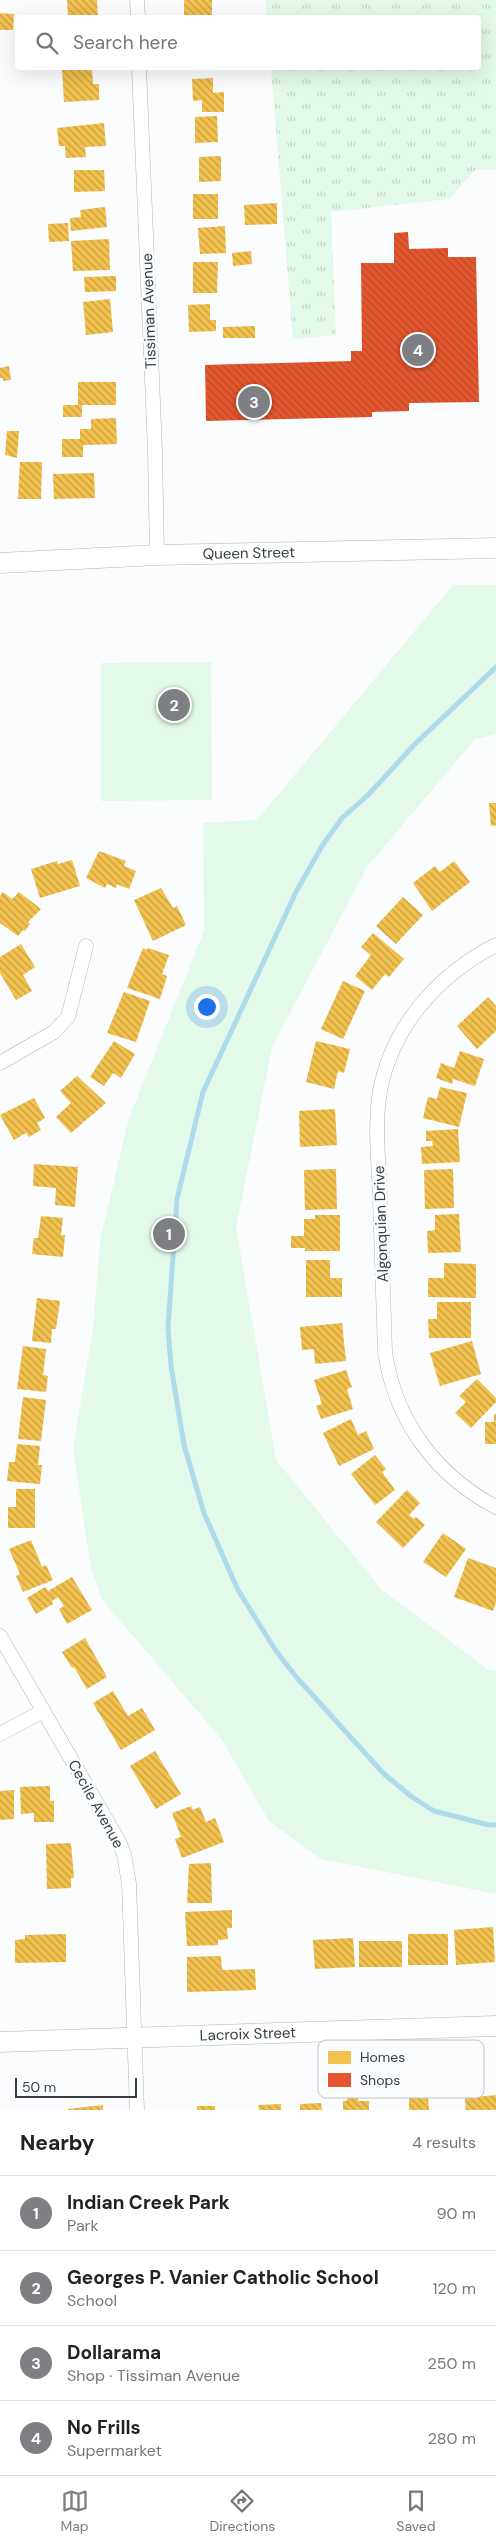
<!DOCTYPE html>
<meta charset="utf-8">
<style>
:root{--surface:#fff;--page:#f6f6f6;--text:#222;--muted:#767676;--line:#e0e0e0;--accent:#7d7f82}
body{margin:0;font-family:"DM Sans",sans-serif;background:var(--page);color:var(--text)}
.scale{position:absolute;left:15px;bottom:12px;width:122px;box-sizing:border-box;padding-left:5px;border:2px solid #393c40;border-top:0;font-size:14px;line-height:18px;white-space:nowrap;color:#393c40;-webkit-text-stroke:4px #fafcfe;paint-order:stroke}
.you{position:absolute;left:206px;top:1006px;width:18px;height:18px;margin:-12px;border:4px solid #fff;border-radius:50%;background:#1a73e8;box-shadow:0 0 0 8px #1a73e833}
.badge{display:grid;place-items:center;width:32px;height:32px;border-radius:50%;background:var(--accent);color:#fff;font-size:16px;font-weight:700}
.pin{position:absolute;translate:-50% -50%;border:2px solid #fff;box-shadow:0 1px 5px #0006}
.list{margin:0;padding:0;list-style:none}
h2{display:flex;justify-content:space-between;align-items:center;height:65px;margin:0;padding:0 20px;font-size:21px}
h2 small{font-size:16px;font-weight:400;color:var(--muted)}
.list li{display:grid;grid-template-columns:32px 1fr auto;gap:15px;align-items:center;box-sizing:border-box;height:75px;padding:0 20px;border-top:1px solid var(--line)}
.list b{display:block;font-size:19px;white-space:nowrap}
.list p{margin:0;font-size:16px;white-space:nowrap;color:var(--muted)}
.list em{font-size:16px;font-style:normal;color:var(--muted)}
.icon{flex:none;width:28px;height:28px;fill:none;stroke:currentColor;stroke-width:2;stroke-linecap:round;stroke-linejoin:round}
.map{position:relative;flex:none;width:496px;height:2110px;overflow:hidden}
.search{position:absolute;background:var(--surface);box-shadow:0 5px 20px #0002;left:15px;right:15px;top:15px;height:55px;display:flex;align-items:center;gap:12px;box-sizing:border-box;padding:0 18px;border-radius:5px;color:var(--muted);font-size:19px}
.sheet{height:365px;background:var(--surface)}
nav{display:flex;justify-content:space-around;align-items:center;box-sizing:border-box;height:70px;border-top:1px solid var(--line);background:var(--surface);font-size:14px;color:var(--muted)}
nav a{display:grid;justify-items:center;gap:2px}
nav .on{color:var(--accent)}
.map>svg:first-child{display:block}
</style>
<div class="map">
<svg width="496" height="2110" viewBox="0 0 496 2110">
<defs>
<pattern id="grass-tufts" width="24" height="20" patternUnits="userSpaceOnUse" patternTransform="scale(1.25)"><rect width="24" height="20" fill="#e3f9e9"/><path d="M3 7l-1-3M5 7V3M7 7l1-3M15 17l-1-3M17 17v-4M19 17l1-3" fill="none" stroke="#c4d6c9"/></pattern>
<pattern id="homes-back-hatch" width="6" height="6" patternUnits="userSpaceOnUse" patternTransform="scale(1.25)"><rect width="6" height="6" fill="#f2c14e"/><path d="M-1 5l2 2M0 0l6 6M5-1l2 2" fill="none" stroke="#c59e42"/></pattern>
<pattern id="shops-back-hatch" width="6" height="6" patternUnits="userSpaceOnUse" patternTransform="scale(1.25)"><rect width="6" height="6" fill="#e4572e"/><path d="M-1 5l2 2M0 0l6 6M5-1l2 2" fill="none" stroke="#ba4929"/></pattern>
</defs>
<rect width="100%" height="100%" fill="#fbfcfd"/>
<path fill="url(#grass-tufts)" d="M265,0H496V170H475L449,199L331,212L336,335L293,339L271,68H478V18L267,17Z"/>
<path fill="#e3f9e9" d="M453,585H496V734L475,739L367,867L272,1047L236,1227L276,1460L382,1590L487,1669L496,1671V1894L321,1859L269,1821L222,1740L103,1601L91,1569L73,1448L93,1330L100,1241L128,1121L204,931L203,823L257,820Z
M211,662L212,800L101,801V663Z"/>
<path fill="url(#homes-back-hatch)" d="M67,0H97L98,18H68Z
M184,0H212V18H184Z
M0,13L14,14L13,30H0Z
M92,68L93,84H99V100L64,102L62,69Z
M213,78V93L224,92V112H202V100L193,101L192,79Z
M217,116L218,142L195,143V117Z
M104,123L106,146L85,147L86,157L66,158L65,146H59L57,128Z
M221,156V181L199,182V157Z
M74,170H104L105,191L74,192Z
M193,194H218V219H193Z
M277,203V224L245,225L244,205Z
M105,207L107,227L71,231L70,218L81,217L80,210Z
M68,223L69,241L49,242L48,224Z
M225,226L226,253L200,254L198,228Z
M109,239L110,270L73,271L71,241Z
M251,251L252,264L233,266L232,253Z
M193,262H218L217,293H193Z
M116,276V291L85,292L84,277Z
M110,299L113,332L86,335L83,302Z
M210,304V320H216V331L189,332L188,305Z
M255,326V338H223V327Z
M9,366L11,380L3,381V378H0V368Z
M78,382H116V405H82V417H63V405H78Z
M116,418L117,444L83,445V457H62V439H80V429H91V419Z
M7,431H19L17,458L5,455Z
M20,462H42L41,499H18Z
M94,473L95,498L54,499L53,474Z
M489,803H496V825L491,826Z
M99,851L126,861L124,866L136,871L129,889L117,884L116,888L107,884L105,888L86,878Z
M72,860L80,886L40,898L31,869L57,861L58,864Z
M454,861L470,882L432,911L413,883L435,866L440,872Z
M161,888L173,908L177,906L186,925L153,941L134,900Z
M3,892L12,899L19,892L41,909L28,922L30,924L25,931L23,930L18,936L0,923V896Z
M403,897L423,915L396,944L376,926Z
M373,933L404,959L389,977L385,974L372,990L355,976L371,955L361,947Z
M21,944L35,967L23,975L32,991L16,1000L0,973V957Z
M143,948L147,950L148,948L169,955L162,974L167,976L160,999L127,988Z
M343,981L365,991L343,1039L321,1029Z
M124,992L150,1001L136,1042L107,1033Z
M488,997L496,1006V1031L477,1049L457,1026Z
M114,1041L135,1054L121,1078L113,1073L104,1086L90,1077Z
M316,1041L350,1049L344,1073L338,1071L334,1089L306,1082Z
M460,1051L484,1059L475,1086L453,1079L452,1084L436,1078L441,1063L454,1068Z
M77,1076L106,1103L71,1133L56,1117L71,1103L60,1091Z
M440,1087L467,1093L459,1127L423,1118L428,1097L437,1099Z
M34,1098L45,1118L37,1123L41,1130L29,1137L26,1133L14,1140L0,1115Z
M335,1109L337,1145L300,1147L299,1111Z
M458,1129L460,1162L422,1164L421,1147L433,1146L432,1141H426V1131Z
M34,1164L78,1167L75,1207L55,1205L56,1188L33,1186Z
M336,1169L337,1209L305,1210L304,1170Z
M453,1169L454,1208L425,1209L424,1170Z
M459,1214L461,1252L428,1253L427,1231L435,1230V1215Z
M315,1215H340V1251H305V1248H291V1236H304V1219H315Z
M41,1216L63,1218L61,1235H65L63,1257L32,1254L34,1238H38Z
M306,1260H330V1278H342V1297H306Z
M444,1263L476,1264V1298L428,1297V1278H444Z
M37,1298L60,1301L56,1329H52L51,1343L32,1341Z
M437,1302H471V1338H429L428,1319H437Z
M342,1323L346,1361L315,1364L314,1349L302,1350L300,1327Z
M472,1341L481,1374L440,1386L430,1353Z
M23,1346L46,1349L43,1375L48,1376L46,1392L17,1389Z
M346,1370L352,1387L347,1389L353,1409L321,1419L316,1406L322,1404L314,1380Z
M477,1379L496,1398V1402L471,1428L455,1413L466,1402L459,1396Z
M23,1397L46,1400L41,1441L18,1439Z
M494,1414H496V1444H485V1422H494Z
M351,1419L358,1435L366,1431L374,1449L339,1466L323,1433Z
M17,1444L40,1446L38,1465H42L40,1484L7,1481L9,1462H15Z
M375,1455L386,1469L382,1472L395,1490L375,1505L351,1474Z
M16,1489H35V1528H8V1507H16Z
M407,1490L420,1503L409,1515L414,1519L416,1517L425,1525L403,1548L376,1522Z
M443,1533L466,1549L446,1577L423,1562Z
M31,1540L42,1567L46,1565L53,1580L23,1592L16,1576L20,1574L9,1549Z
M468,1558L496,1568V1602L493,1611L454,1597Z
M72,1577L92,1610L67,1624L59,1609L64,1606L58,1597L52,1601L53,1604L36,1614L27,1598L45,1587L48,1591Z
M85,1638L107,1677L87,1689L74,1667L72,1668L62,1652Z
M113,1691L128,1716L142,1708L155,1730L121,1750L93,1703Z
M155,1751L181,1794L156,1809L130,1766Z
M50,1786V1801H54V1822H34V1813L21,1814L20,1787Z
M14,1790V1819L0,1820V1791Z
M191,1806L193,1810L200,1807L206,1822L215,1818L224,1842L182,1858L175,1839L181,1837L172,1813Z
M71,1843L74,1878H71V1888L47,1889L46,1844Z
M211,1863L212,1903H187L189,1864Z
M232,1910V1928H227L228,1939L218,1940V1945L187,1946L185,1912Z
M493,1927L495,1962L456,1965L454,1930Z
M66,1934V1962L15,1963V1940L25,1939V1935Z
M408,1934H448V1965H408Z
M353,1938L355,1967L315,1969L313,1940Z
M359,1941H402V1967H359Z
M221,1956L222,1970L255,1969L256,1990L187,1992V1957Z
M496,2095V2110H466L465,2098Z
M428,2096L429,2110H409V2097Z
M347,2097H358V2101H369V2110H343V2101H347Z
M321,2103L322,2110H300V2104Z
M281,2104V2110H259L258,2105Z
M103,2105V2110H68V2109Z
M197,2106H215V2110H197Z"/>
<path fill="url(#shops-back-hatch)" d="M408,232L409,249L448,248V257H476L479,402L409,403V411L372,412V417L206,421L205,365L351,361V351H362L361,263H394V233Z"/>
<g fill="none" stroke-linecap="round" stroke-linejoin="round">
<path stroke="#aedaec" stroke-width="5" d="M496,667L414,745L368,795L342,818L322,846L296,892L203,1092L177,1199L168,1328L171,1366L184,1445L204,1513L238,1590L276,1651L298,1679L384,1774L412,1797L434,1811L489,1825H496"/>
<g stroke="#b1b3b6" stroke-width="15">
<path id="street" d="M137,0L138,18
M139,68L155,451L157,555
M496,945C439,974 392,1026 380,1091C374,1126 379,1164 380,1200C382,1251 383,1301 385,1352C395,1420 435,1475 496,1507
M0,1063L54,1032L68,1017L86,946
M0,1636L118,1840L124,1854L129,1884L137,2110
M0,1734L43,1711"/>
</g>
<g stroke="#b1b3b6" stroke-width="21">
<g id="secondary">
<path id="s1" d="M0,563L157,555L496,548"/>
<path id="s2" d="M0,2042L496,2026"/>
</g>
</g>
<use href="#street" stroke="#feffff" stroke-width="14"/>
<use href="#secondary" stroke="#feffff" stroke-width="20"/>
</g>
<g text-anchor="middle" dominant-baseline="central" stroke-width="5" stroke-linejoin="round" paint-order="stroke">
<g font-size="15" fill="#393c40" stroke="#fafcfe">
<text transform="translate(149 311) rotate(-92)">Tissiman Avenue</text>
<text stroke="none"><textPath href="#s1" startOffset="249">Queen Street</textPath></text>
<text transform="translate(381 1224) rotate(-92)">Algonquian Drive</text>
<text transform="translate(96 1804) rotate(61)">Cecile Avenue</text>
<text stroke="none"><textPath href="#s2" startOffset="248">Lacroix Street</textPath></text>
</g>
</g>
<rect x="318" y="2040" width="166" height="58" rx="8" fill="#fafcfe" stroke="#c0c2c5" stroke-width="1"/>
<rect x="328" y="2051" width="23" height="13" fill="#f2c14e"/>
<rect x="328" y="2073" width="23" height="14" fill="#e4572e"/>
<g font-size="14" fill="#393c40">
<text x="360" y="2062">Homes</text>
<text x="360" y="2085">Shops</text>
</g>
</svg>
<div class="scale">50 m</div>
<div class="you"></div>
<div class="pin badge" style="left:169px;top:1234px">1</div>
<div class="pin badge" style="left:174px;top:705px">2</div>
<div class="pin badge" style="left:254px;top:402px">3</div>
<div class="pin badge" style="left:418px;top:350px">4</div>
<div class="search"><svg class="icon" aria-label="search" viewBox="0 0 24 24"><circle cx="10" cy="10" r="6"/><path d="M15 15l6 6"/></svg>Search here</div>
</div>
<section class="sheet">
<h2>Nearby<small>4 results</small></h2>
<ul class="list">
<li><span class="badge">1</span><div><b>Indian Creek Park</b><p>Park</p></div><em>90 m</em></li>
<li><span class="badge">2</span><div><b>Georges P. Vanier Catholic School</b><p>School</p></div><em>120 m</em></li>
<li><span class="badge">3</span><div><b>Dollarama</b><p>Shop · Tissiman Avenue</p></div><em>250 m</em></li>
<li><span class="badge">4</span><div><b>No Frills</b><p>Supermarket</p></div><em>280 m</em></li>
</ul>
</section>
<nav>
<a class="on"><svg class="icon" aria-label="map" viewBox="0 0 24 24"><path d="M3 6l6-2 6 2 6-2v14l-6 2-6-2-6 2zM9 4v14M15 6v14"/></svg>Map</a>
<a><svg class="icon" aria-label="directions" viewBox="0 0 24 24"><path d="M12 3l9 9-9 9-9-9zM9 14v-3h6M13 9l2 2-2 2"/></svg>Directions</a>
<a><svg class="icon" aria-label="saved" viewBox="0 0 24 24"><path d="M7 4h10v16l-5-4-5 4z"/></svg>Saved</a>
</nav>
